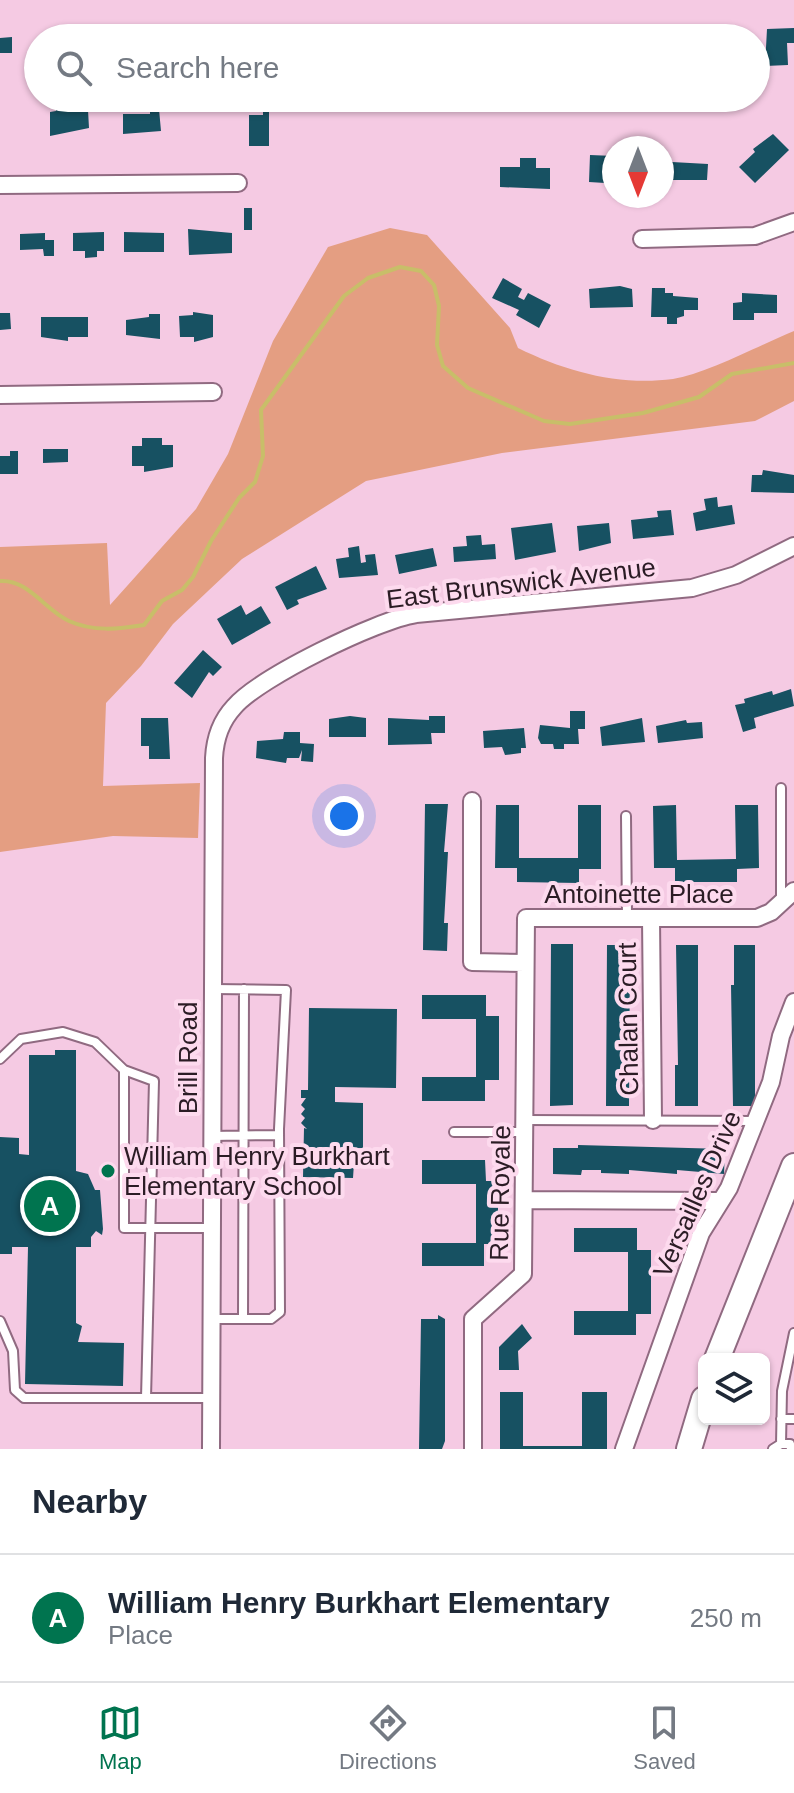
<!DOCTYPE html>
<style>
:root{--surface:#fff;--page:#f6f6f7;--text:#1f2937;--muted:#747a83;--line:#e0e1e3;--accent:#00744f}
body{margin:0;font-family:Helvetica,sans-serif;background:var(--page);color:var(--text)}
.controls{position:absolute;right:24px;bottom:24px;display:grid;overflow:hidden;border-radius:12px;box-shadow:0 2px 6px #0004}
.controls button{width:72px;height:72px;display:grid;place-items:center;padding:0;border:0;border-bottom:2px solid var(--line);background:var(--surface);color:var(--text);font:40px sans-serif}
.compass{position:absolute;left:602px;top:136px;width:72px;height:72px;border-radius:50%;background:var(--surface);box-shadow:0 2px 6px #0004;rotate:180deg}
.you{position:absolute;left:344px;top:816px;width:28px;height:28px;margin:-20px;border:6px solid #fff;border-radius:50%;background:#1a73e8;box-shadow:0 0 0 12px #1a73e833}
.badge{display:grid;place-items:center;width:52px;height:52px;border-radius:50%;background:var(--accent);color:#fff;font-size:26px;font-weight:700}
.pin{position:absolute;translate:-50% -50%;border:4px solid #fff;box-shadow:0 2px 8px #0006}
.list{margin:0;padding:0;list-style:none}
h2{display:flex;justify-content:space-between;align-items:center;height:104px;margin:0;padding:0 32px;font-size:34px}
h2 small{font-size:26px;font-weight:400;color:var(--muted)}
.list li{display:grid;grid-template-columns:52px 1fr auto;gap:24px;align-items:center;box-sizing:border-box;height:128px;padding:0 32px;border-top:2px solid var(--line)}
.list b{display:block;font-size:30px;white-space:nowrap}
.list p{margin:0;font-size:26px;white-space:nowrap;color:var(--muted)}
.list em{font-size:26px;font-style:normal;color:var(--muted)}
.icon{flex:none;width:44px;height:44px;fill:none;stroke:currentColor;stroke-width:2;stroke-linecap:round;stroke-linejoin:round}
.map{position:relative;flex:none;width:794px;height:1449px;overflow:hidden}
.search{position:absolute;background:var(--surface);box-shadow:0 2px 6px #0004;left:24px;right:24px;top:24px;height:88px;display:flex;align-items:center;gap:20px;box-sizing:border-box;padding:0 28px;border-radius:44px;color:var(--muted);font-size:30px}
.sheet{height:232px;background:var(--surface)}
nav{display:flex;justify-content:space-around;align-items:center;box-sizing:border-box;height:112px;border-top:2px solid var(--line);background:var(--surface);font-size:22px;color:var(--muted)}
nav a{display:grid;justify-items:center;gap:4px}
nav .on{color:var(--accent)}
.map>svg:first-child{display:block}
</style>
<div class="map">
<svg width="794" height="1449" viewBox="0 0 794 1449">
<rect width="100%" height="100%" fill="#f5cae3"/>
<path fill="#e49e82" d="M390,228L427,235L510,328L518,348C567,372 619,386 673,379C706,374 762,344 794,331V401L755,421L502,453L366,481L242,559L173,624L141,666L106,703L103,786L200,783L198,838L113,836L0,852V547L107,543L110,605L196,509L228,454L273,341L328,247Z"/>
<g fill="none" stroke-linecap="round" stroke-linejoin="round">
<path stroke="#c8be69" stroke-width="4" d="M0,581C28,579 45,610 69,621C93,632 119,629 144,625L162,601L182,590L193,577L211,541L239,498L255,482L263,456L261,410L344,296L368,278L400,267L421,271L434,285L439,306L437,345L443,366L468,388L544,421L570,424L643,413L699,397L732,374L794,363"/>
</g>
<path fill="#175162" d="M324,26L371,28V38H324Z
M583,28H628V38H583Z
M646,28L677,32V38H646Z
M794,28V43H787L788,65L765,66L767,29Z
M729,29H746V38H720V31Z
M438,30H446V34H453V38H416V35L438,34Z
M132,31L153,33V38H116V32Z
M189,32H227V38H189Z
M12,37V53H0V38Z
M257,98H299V102H269V146H249V115H263V102H257Z
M56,104H70L71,111L88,110L89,128L50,136V112L56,111Z
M150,109H159L161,131L123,134V114H150Z
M773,134L789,150L755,183L739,167L755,152L753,149Z
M590,155L614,156V177H605V183L589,182Z
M520,158H536V168H550V189L500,187V167H520Z
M672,162L708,164L707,180H671Z
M244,208H252V230H244Z
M188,229L232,233V253L189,255Z
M104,232V251H97V257L85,258V251H73V233Z
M124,232L164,233V252H124Z
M45,233V240H54V256H44L43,249L20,250V234Z
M503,278L522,289L518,297L524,300L528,293L551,305L539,328L516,315L519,310L492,298Z
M620,286L632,289L633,307L590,308L589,289Z
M652,288H665V293H673V296L698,298V310H684V316L677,318V324H667V317H651Z
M742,293L777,295V313H754V320H733V303L742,302Z
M193,312L213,315V337L194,342V337H180L179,316L193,315Z
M0,313H10L11,329L0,330Z
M149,314H160V339L126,335V320L149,317Z
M41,317H88V337H68V341L41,337Z
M142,438H162V445H173V467L144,472V466H132V446H142Z
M43,449H68V462L43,463Z
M10,451H18V474H0V456H10Z
M763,470L794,475V493L751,492L752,475H762Z
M717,497L718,507L732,505L735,524L696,531L693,513L706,510L704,499Z
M671,510L674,535L633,539L631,520L658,517L657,511Z
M552,523L556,552L515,560L511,528Z
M609,523L611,543L579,551L577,526Z
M481,535L482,545L495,544L496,559L454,562L453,547L467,546L466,536Z
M359,546L361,563L366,562L365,555L375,554L378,575L339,578L336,559L349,557L348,548Z
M433,548L437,566L399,574L395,555Z
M316,566L327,589L297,600L299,604L287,610L275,587Z
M241,605L246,615L261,606L271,623L232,645L217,619Z
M203,650L222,667L213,676L209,672L192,698L174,683Z
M791,689L794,706L754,718L756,728L743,732L735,705L745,703L744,699L772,691L773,695Z
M570,711H585V729H578L579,744H564V749H554L553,744H541L538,738L540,725L570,728Z
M350,716L366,718V737H329V719Z
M429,716H445V733H431L432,744L388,745V718L429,720Z
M141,718H168L170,759H149V746H141Z
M642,718L645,742L602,746L600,727Z
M686,720L687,723L702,722L703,738L658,743L656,726Z
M524,728L526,748H521V753L505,755L502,747L484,748L483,731Z
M284,732H300V743L314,744L313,762L301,761L302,750L299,758H287L286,763L256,758L257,741L283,739Z
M425,804H448L444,852H448L444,923H448L447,951L423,950Z
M496,805H519V858H578V805H601V869H579V883L517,882V868H495Z
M676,805L677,860L736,859L735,805H758L759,868L737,869V882H675V868H654L653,806Z
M551,944H573V1105L550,1106Z
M607,945H630L629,1106H606Z
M676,945H698V1106H675V1065H678Z
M734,945H755V1106H733L731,985H734Z
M422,995H486V1016H499V1080H485V1101H422V1077H476V1019H422Z
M309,1008L397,1009L396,1088L335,1087V1102L363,1103V1148H355L353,1178L303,1177L304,1128L307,1129L301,1123L305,1118L301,1114L305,1109L301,1105L306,1098H301V1090H308Z
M55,1050H76V1171L88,1174L95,1190H100L103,1229L102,1235L96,1231L91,1237V1247H76V1323L82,1326L78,1342L124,1343L123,1386L25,1384L28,1247H12V1254H0V1137L19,1138V1154L29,1155V1055H55Z
M578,1145L725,1149L724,1174L677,1170V1174L629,1170V1174L601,1173V1170H582L581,1175L553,1174V1148H578Z
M422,1160H485L486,1181H498V1244H484V1266H422V1243H476V1184H422Z
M574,1228H637V1250H651V1314H636V1335H574V1311H628V1252H574Z
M438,1315L445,1319V1441L442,1449H419L421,1319H438Z
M522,1324L532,1338L518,1351L519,1370H499V1347Z
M500,1392H523V1446H582V1392H607V1449H500Z"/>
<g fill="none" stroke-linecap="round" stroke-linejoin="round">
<g stroke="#906a81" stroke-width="12">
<path id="lane" d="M781,788V899
M626,816L627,918
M0,1059L21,1039L63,1032L95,1042L124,1070L154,1081L146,1398H211
M124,1070V1228H212
M525,1120L755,1121
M454,1132H523
M212,1136L279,1135
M211,1319H271L280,1312L279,1129L286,990L214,989
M243,1319L244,989
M0,1321L13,1351L15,1390L24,1398H146
M781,1419H794
M781,1444L782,1391L794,1333
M773,1449L781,1444H790L791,1449"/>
</g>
<g stroke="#906a81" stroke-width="20">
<path id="street" d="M0,185L238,183
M642,239L755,236L794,222
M0,395L213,392
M472,801V962L525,963
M651,918L653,1120
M524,1200L717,1201
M211,1449L214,758C215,738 221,721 234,707C260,677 377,620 416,614L692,588L736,575L794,546
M473,1449V1319L523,1274L526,918H757L771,912L794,891
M624,1449L701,1233L729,1188L771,1082L781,1036L794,1002"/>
</g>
<g stroke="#906a81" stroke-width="28">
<path id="primary" d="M717,1359L794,1166
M689,1449L704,1399"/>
</g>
<use href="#lane" stroke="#fff" stroke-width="8"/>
<use href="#street" stroke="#fff" stroke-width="16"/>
<use href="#primary" stroke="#fff" stroke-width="24"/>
</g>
<circle fill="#00744f" stroke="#fddaee" stroke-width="3" cx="108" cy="1171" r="8"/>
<g text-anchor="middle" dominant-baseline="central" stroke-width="8" stroke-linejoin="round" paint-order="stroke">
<g font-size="26" fill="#2b1c25" stroke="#fddaee">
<text transform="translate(521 583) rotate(-7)">East Brunswick Avenue</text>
<text x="639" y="894">Antoinette Place</text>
<text transform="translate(628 1019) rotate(-91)">Chalan Court</text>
<text transform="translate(188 1058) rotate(-90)">Brill Road</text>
<text transform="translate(500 1193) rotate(-89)">Rue Royale</text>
<text transform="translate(697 1194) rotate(-66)">Versailles Drive</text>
</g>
<g font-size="26" fill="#2b1c25" stroke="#fddaee" text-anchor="start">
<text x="124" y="1156">William Henry Burkhart<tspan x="124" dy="30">Elementary School</tspan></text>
</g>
</g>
</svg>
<div class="controls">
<button><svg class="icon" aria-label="layers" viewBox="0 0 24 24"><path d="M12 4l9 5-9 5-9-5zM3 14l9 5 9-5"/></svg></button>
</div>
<svg class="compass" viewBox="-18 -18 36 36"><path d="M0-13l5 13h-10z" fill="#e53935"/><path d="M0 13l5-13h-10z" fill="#747a83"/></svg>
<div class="you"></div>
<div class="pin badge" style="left:50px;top:1206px">A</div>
<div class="search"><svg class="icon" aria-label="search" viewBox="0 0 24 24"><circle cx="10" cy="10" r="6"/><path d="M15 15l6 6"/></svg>Search here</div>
</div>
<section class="sheet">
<h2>Nearby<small></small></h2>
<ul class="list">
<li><span class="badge">A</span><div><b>William Henry Burkhart Elementary</b><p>Place</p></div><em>250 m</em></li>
</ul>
</section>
<nav>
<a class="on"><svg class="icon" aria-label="map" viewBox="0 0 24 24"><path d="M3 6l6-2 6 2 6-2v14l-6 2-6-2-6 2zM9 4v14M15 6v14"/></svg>Map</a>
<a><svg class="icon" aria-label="directions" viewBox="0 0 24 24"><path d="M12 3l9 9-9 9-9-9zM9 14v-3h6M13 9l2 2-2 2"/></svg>Directions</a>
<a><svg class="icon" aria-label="saved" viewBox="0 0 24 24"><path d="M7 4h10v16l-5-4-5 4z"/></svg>Saved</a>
</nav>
